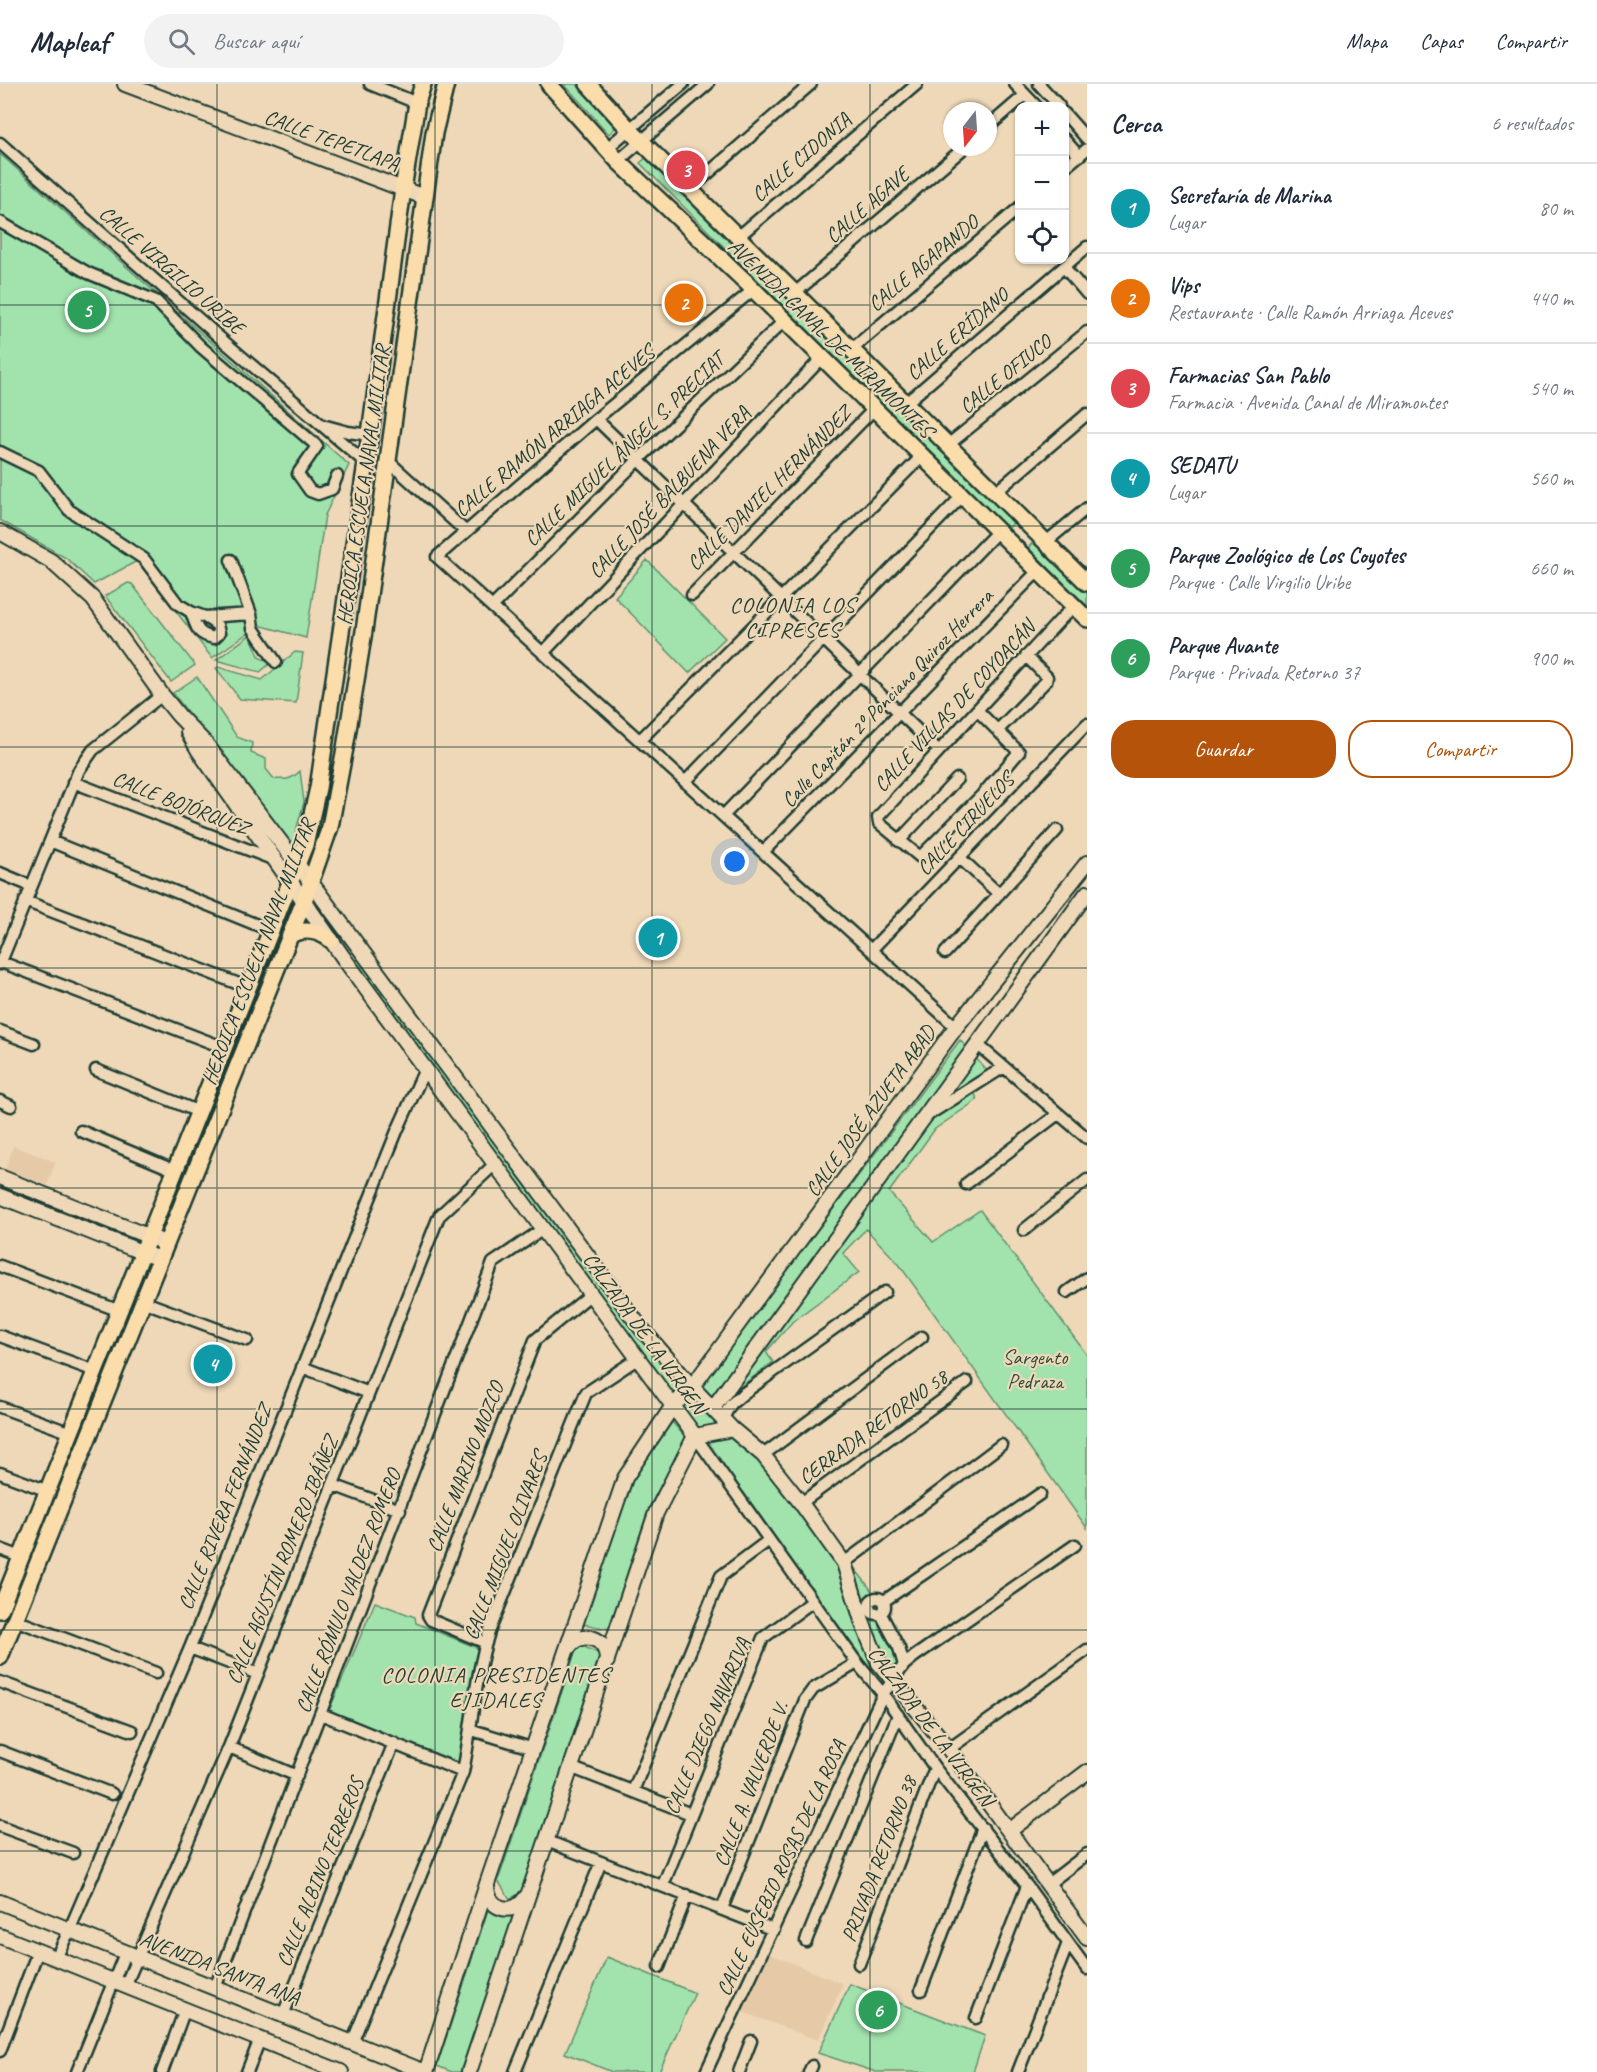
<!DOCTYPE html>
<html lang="es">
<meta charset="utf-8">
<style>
:root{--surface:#fff;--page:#f2f2f3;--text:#1f2937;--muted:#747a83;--line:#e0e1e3;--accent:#b45309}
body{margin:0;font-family:Caveat,sans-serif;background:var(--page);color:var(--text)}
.controls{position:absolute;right:18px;top:18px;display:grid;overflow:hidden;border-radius:12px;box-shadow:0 2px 4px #0004}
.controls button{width:54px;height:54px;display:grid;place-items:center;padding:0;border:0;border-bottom:2px solid var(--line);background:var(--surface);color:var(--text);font:30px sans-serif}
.compass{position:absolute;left:943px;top:18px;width:54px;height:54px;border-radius:50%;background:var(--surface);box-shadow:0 2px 4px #0004;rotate:197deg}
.you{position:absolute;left:735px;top:778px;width:21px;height:21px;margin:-15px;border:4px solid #fff;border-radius:50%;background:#1a73e8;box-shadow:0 0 0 9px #1a73e833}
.badge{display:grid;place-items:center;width:39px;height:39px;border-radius:50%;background:var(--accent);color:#fff;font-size:20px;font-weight:700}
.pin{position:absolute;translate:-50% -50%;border:3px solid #fff;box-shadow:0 2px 6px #0006}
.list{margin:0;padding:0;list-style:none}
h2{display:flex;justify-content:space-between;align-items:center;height:78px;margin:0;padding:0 24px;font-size:26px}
h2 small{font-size:20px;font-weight:400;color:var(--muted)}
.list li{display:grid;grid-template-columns:39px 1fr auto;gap:18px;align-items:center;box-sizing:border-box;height:90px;padding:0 24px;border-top:2px solid var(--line)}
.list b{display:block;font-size:22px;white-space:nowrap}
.list p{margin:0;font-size:20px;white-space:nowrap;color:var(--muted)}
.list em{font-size:20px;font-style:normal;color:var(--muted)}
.actions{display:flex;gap:12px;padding:18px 24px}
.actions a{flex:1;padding:14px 0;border:2px solid var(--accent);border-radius:24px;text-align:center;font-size:21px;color:var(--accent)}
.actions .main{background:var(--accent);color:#fff}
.icon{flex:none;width:33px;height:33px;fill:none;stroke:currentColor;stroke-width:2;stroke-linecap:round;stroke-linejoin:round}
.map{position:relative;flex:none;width:1087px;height:1988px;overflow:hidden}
header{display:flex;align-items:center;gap:36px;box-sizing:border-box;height:84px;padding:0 30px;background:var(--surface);border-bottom:2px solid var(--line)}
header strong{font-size:28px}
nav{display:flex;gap:33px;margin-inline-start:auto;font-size:21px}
.search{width:420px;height:54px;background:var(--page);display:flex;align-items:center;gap:15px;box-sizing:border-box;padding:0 21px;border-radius:33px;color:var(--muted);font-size:22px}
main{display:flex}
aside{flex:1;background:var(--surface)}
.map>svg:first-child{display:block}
</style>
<header>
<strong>Mapleaf</strong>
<div class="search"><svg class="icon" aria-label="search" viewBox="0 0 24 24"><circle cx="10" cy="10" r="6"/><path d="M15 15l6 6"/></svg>Buscar aquí</div>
<nav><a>Mapa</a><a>Capas</a><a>Compartir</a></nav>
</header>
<main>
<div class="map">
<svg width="1087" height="1988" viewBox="0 0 1087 1988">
<rect width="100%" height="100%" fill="#eed8b7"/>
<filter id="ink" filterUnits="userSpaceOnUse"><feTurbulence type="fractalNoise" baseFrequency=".0167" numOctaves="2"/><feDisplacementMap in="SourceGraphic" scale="12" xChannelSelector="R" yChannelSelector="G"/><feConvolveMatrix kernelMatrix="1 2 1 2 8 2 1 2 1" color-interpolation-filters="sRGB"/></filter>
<g filter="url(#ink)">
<path fill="#e6caa8" d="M13,1062L56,1078L47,1101L5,1086Z
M770,1870L843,1900L818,1956L742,1928Z"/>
<path fill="#a2e3ad" stroke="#609070" stroke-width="1.5" d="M564,0H576L617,42L609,50Z
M0,70L349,381L325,431L306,554L259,541L212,574L137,477L94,500L66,474L0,436Z
M647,73L1015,437L1007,446L640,79Z
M1035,456L1087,508V526L1026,466Z
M647,476L725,554L689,589L615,513Z
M128,499L132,500L195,581L171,598L105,512Z
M250,551L260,574L272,578L260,588L216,576Z
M295,568L303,569L296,619L240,615L216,584L218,583L262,596Z
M197,593L237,653L252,659L251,669L266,675V685L274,695C286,696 291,696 300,687L304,718L291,765L173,609Z
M359,875L638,1249L684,1303L673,1315L353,879Z
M960,956L995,996L975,1009L977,1016L935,1045L889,1108L933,1158L980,1126L1087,1271V1444L898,1179L866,1145L843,1169L859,1188L793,1237L766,1268L773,1278L727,1313L723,1324L700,1303Z
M692,1313L718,1341L697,1344L680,1324Z
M672,1338L686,1354L649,1423L609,1545L583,1540L631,1398Z
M730,1351L762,1380L838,1482L867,1569L890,1601L885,1605L703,1357Z
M853,1482L881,1519V1542L894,1564L898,1587L894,1591L872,1552L850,1484Z
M375,1518L415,1533L416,1539L480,1565L459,1679L329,1627Z
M578,1560L600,1570L522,1808L510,1815L498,1797Z
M488,1826L514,1832L460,1988H452L437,1982Z
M607,1873L695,1909L659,1988H612L565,1969Z
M850,1900L985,1952L973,1988H876L818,1969Z"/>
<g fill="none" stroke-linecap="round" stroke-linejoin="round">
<g stroke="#1f3d34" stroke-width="15">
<path id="street" d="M370,0L417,19
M1015,0L1036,22
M1039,0L1059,22
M1064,29L1087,55
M988,43L1025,11
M1064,55L1079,72
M0,59L227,260L366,379
M606,65L683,0
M618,77L708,0
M1064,84L1087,65
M690,105L811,0
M0,138L88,189L156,217L201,263L317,362L299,388L298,390L310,407L318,410L332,405L337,392
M738,153L917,0
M1064,183L1087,210
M753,206L596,335L437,473L956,943
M795,209L965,63
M852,265L1020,123
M906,319L1087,163
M596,335L939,667
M326,342L348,348L370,351
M948,361L1087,248
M0,368L39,387L69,426L144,475L178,520L191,528
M387,376L465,447
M996,408L1087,330
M1046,458L1087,424
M231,476L251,530
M692,511L874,325
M492,523L638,376L784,237
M205,533L217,541L219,549L214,554C196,550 197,544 191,528L205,533L251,530L253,544L276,578
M543,569L822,274
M977,626L1019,668L982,711L920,773L879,739L878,733L1060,536L1074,522
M998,646L1046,597L1047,593L1026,572
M640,656L922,372
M73,698L275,776
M685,698L962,412
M723,732L998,447
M50,757L272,847
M899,757L957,695
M763,768L1038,487
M960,774L999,810
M0,789L31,802
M25,817L249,904
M871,866L1087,640
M945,869L1057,746
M1,878L225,964
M0,880L79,686L93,666L162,611
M0,947L34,960
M977,960L1087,1054
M96,986L199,1028
M0,1017L11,1022
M928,1031L1004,983
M81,1047L176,1087
M966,1100L1058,1030
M1024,1146L1087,1096
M0,1182L120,1227
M1067,1208L1087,1194
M142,1217L247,1256
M0,1252L95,1287
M302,1283L369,1309
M0,1323L71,1349
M723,1334L731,1320L744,1309L885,1208
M695,1352L857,1579L883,1610L935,1684L1027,1802L1087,1885
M763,1371L922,1253
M0,1389L48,1407
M333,1401L400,1426
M801,1419L967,1298
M0,1465L21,1473
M844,1479L1001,1361
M869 1522a8 8 0 1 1 16 0a8 8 0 1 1-16 0Z
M884,1517L1040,1410
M881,1530L899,1564L904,1581
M15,1536L156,1589
M486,1559L431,1536L428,1531L535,1256L590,1211
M190,1564L258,1590
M0,1598L132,1647
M321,1630L463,1688
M472,1646L534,1665
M229,1663L297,1692
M949,1665L1087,1566
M0,1667L112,1710
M570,1683L691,1730
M633,1707L721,1492L769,1456
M0,1742L73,1769
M547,1757L774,1846
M1048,1800L1087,1770
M663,1801L763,1554L813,1517
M722,1825L805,1616L813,1605L857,1579
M806,1857L898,1631
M56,1874L69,1847L190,1564L397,1047L425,985
M859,1880L935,1684
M659,1883L687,1811
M125,1902L229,1663L439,1132L495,1080
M215,1904L493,1179L543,1145
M921,1906L983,1744
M283,1931L394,1659
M976,1934L1027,1802
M352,1959L463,1688C472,1641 475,1593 489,1548L586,1309L637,1275
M0,1967L38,1867
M77,1988L125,1869
M162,1988L185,1925
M247,1988L260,1955
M515,1988L601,1778
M706,1988L883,1610L904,1581L915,1572L1075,1461
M739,1988L751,1957
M809,1988L812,1982
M1018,1988L1068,1859"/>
</g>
<g stroke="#1f3d34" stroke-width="18">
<path id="secondary" d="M125,0L424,113
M0,448L51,477L93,515L162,611L179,632L206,660L298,781L641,1244L692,1303L732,1345L763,1371L801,1419L844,1479L864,1543L879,1579L949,1665L1087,1854
M188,648L199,667L345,876L695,1352
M0,1093L165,1159
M0,1112L159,1175
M713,1324L1087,809
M695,1352L732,1345
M568,1564C581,1545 608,1553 607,1577
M1009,1747L1087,1688
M487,1802C487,1826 514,1833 526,1813
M0,1818L425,1988
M0,1852L341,1988
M426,1988L488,1797L625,1394L672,1323L692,1303L956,943L1087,779
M469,1988L656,1429L695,1352"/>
</g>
<g stroke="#1f3d34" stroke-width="20">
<path id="primary" d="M549,0L618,77L748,200L1087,535
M588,0L630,46L1087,499
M290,851C305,844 318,846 331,856
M0,1526L305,761L318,704L367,372L403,105L417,19L423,0
M0,1573L304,817L330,743L345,664L364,547L434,49L446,0"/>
</g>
<use href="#street" stroke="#eed8b7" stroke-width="10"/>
<use href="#secondary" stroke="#eed8b7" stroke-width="14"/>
<use href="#primary" stroke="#fbddab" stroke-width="15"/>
</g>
</g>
<path fill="none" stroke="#1f3d34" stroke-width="1.5" stroke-opacity="0.55" d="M217,0V1988M435,0V1988M652,0V1988M870,0V1988M0,221H1087M0,442H1087M0,663H1087M0,884H1087M0,1104H1087M0,1325H1087M0,1546H1087M0,1767H1087"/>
<g text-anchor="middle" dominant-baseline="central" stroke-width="4.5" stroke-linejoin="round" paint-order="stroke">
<g font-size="21" fill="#1f3d34" stroke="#eed8b7">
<text transform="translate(332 56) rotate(20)">CALLE TEPETLAPA</text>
<text transform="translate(801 73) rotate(-41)">CALLE CIDONIA</text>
<text transform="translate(867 121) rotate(-41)">CALLE AGAVE</text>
<text transform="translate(923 179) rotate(-40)">CALLE AGAPANDO</text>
<text transform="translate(172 186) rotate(41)">CALLE VIRGILIO URIBE</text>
<text transform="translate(957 250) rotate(-41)">CALLE ERÍDANO</text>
<text transform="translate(831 254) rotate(44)">AVENIDA CANAL DE MIRAMONTES</text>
<text transform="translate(1005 290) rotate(-39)">CALLE OFIUCO</text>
<text transform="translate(554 347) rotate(-40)">CALLE RAMÓN ARRIAGA ACEVES</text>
<text transform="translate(624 365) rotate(-44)">CALLE MIGUEL ÁNGEL S. PRECIAT</text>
<text transform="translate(363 401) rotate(-82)">HEROICA ESCUELA NAVAL MILITAR</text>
<text transform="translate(769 404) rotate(-45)">CALLE DANIEL HERNÁNDEZ</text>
<text transform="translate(669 408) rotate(-47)">CALLE JOSÉ BALBUENA VERA</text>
<text transform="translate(887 614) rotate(-46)">Calle Capitán 2º Ponciano Quiroz Herrera</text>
<text transform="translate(954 622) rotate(-47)">CALLE VILLAS DE COYOACÁN</text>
<text transform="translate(181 719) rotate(21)">CALLE BOJÓRQUEZ</text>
<text transform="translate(965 740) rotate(-47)">CALLE CIRUELOS</text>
<text transform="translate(258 868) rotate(-69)">HEROICA ESCUELA NAVAL MILITAR</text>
<text transform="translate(870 1027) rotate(-54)">CALLE JOSÉ AZUETA ABAD</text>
<text transform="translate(645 1249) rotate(54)">CALZADA DE LA VIRGEN</text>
<text transform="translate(873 1343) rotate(-36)">CERRADA RETORNO 58</text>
<text transform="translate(465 1383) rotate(-69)">CALLE MARINO MOZCO</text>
<text transform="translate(225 1423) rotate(-68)">CALLE RIVERA FERNÁNDEZ</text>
<text transform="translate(505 1462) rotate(-69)">CALLE MIGUEL OLIVARES</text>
<text transform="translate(282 1476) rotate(-68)">CALLE AGUSTÍN ROMERO IBÁÑEZ</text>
<text transform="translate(348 1507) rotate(-69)">CALLE RÓMULO VALDEZ ROMERO</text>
<text transform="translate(707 1642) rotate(-67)">CALLE DIEGO NAVARIVA</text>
<text transform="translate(931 1642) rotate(53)">CALZADA DE LA VIRGEN</text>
<text transform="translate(751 1700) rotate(-69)">CALLE A. VALVERDE V.</text>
<text transform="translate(879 1775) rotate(-69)">PRIVADA RETORNO 38</text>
<text transform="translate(781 1784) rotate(-65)">CALLE EUSEBIO ROSAS DE LA ROSA</text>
<text transform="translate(320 1788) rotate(-68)">CALLE ALBINO TERREROS</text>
<text transform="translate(220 1884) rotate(21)">AVENIDA SANTA ANA</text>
</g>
<g font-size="21" fill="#2c4e40" stroke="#eed8b7">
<text x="1035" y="1273">Sargento<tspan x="1035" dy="24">Pedraza</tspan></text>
</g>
<g font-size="22" letter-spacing="1.5" fill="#1f3d34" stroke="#eed8b7">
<text x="793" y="521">COLONIA LOS<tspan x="793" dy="25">CIPRESES</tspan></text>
<text x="496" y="1591">COLONIA PRESIDENTES<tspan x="496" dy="25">EJIDALES</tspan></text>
</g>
</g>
</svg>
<div class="controls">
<button>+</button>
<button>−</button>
<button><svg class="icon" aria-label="locate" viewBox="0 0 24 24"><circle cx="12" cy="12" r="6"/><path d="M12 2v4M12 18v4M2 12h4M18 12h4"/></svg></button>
</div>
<svg class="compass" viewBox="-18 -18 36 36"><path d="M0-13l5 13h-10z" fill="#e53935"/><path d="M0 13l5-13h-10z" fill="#747a83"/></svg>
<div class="you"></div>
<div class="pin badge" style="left:658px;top:854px;background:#0f9aa8">1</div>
<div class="pin badge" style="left:684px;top:219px;background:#e8710a">2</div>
<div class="pin badge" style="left:686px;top:86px;background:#e0444e">3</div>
<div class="pin badge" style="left:213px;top:1280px;background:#0f9aa8">4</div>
<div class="pin badge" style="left:87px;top:226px;background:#2e9e5b">5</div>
<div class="pin badge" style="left:878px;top:1926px;background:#2e9e5b">6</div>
</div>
<aside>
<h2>Cerca<small>6 resultados</small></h2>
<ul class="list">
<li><span class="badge" style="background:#0f9aa8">1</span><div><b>Secretaría de Marina</b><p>Lugar</p></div><em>80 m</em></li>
<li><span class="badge" style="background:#e8710a">2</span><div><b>Vips</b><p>Restaurante · Calle Ramón Arriaga Aceves</p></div><em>440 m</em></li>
<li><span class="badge" style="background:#e0444e">3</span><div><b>Farmacias San Pablo</b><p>Farmacia · Avenida Canal de Miramontes</p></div><em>540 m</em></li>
<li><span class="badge" style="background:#0f9aa8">4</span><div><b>SEDATU</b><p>Lugar</p></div><em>560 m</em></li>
<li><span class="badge" style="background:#2e9e5b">5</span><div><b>Parque Zoológico de Los Coyotes</b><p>Parque · Calle Virgilio Uribe</p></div><em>660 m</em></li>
<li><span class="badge" style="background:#2e9e5b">6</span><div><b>Parque Avante</b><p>Parque · Privada Retorno 37</p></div><em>900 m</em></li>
</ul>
<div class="actions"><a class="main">Guardar</a><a>Compartir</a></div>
</aside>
</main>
